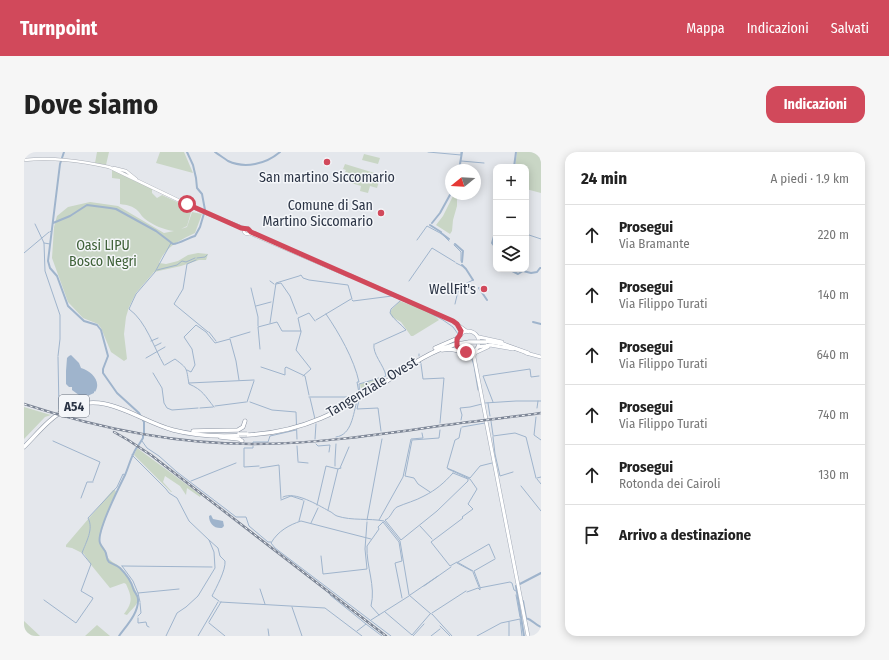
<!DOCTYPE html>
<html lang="it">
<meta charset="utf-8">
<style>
:root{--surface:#fff;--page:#f6f6f6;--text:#222;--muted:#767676;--line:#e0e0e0;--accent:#d1495b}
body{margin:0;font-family:"Fira Sans Condensed",sans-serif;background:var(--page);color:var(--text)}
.controls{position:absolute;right:12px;top:12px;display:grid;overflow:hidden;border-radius:8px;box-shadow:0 2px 10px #0003}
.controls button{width:36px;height:36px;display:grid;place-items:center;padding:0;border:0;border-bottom:1px solid var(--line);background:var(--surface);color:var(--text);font:20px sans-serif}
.compass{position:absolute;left:421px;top:12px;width:36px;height:36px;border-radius:50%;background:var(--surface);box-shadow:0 2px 10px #0003;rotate:252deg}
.stop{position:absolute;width:12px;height:12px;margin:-9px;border:3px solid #d1495b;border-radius:50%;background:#fff}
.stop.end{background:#d1495b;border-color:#fff;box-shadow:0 1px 4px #0008}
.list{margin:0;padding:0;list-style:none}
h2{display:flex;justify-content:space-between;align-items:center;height:52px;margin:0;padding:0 16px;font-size:17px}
h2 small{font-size:13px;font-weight:400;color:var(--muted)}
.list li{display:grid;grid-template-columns:26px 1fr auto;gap:12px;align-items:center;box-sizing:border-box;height:60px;padding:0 16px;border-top:1px solid var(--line)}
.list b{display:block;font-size:15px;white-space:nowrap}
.list p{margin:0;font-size:13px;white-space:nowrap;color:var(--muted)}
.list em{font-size:13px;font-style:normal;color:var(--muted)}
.icon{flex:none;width:22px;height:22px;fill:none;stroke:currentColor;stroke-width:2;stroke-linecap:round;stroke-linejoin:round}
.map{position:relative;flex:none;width:517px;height:484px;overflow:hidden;border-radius:12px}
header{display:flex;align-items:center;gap:24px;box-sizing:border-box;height:56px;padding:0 20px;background:var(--accent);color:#fff}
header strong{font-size:19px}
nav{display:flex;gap:22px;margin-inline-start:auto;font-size:14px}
.intro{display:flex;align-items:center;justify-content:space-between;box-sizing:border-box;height:96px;padding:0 24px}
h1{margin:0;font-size:28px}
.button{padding:10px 18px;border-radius:12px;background:var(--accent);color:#fff;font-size:14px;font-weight:700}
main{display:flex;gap:24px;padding:0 24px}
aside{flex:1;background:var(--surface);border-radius:12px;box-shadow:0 2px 10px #0003}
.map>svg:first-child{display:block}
</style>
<header>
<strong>Turnpoint</strong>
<nav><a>Mappa</a><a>Indicazioni</a><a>Salvati</a></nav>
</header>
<div class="intro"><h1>Dove siamo</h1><a class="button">Indicazioni</a></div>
<main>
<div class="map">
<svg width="517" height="484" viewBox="0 0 517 484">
<rect width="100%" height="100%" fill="#e4e7ec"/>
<path fill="#c9d6c5" d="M73,0H85L82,13L71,11Z
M136,0H160L169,21L132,11Z
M493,0H517V41L502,37V15H491Z
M340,2L356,6L354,12L338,8Z
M321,12L357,23L353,36L346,34L344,41L336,39L337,34L327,31L329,22L321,20L322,18L319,17Z
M88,18L128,37V41L133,46L138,43L168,57L163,74L157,77L163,75L168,60L178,62L171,81C156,88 141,95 135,111L142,112L154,109L164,103L174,101L184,102L182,108H175L157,114L130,120L112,141L105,155L102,165L100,182L103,207L100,209L87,200L77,176L74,172L59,166L44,150L28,106L30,75L33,64L44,55L66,50L94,54L140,81L150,79C140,78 129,73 121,67C118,65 117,62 114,59C109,54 103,53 96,52V27L88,26Z
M430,42H433V54L429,68L428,79L426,82L412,73L419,64Z
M376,149C386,153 409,160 415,168L389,184H387L377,170L368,165L366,161L368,157Z
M361,224V226L338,241L336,232Z
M0,255L27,263L21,265L0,287Z
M113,296L177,343L176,345L163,336L162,343L156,334L141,324L139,330L148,340H147L110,303Z
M89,338H91L92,340L86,353L77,381C71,391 80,392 82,400C83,403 83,405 86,408C89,411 93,412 96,415C102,421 117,442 113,451C111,455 106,459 103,463L100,462C109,450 108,445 102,432L100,431L86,436L68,414L60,402L48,396L42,395V393Z
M0,469L16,484H0Z
M73,473L86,484H61Z"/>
<path fill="#9fb4cc" d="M47,203L55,211L57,216C67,219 78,229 71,240L70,239V241L59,246L48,238V235H45L42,232V219L43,206L45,204Z
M187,363L189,367L199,369L200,374L198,376C190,377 185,371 185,364Z"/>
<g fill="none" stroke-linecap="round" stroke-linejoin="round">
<path stroke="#9fb4cc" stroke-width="1" d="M404,0L437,3V0
M437,9L460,11
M11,72L20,91L21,119L36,163V187L34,204
M26,80L28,78
M417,81L425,89
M502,82L517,87
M393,88L403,74L416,81
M20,91L26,92
M430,93L437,100V109
M0,101L25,80
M173,106L181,105L183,103
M172,108L163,112L159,137L150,152L184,180
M432,111L438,114
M133,118L153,113L158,109L162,110L171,106
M246,129L250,132
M385,129L408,96L431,110
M252,132L257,131L266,144L273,162
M437,134L449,128
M227,136L234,165V174
M328,148L329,149L368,144L402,159L419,168L429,175L434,182
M431,152L435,135
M232,154L247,150
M302,162C315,181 330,207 335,230H333L335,241L334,246
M292,168L327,147
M246,171L252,131L275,124L277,123L279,126L285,128L324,133L328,147
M185,180L192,189
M206,186L226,180
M127,189L134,186
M351,192L382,178C377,172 370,168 366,161L367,157L376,149
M131,194L137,191
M236,197L234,175L253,170L258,179H277
M395,202V204
M446,202L447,204
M447,204L450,214L454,238
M34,205L35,257
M122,206L141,195
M396,210L397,211
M397,212L399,227L420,226L416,271
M140,213C130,196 122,169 105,157L112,142L131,120L147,91
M141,213L151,207C164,217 162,215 165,232C179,238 181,244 190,255
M237,215L261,223V216L262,215L281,224L285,243
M163,218L167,220L171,213L168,197L160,185L172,173L182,180L191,191L206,187L212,209L215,228
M129,221L138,236L140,251L143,256L148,258L174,256
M279,224L287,217L272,198L277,180L274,166L285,161L291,169
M165,231L230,228
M285,245H330L335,241
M336,245L335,232L362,224C360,213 348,202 350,192
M286,246L291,267
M335,248L333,257L354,256L357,279
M223,250L230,229
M226,250L248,258L272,260L273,287
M469,250L459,224L506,217L507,225L515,224
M461,251L492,249H517
M464,251L466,264
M191,254L222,250
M176,256L189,255
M513,256L514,249
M512,265L510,283L517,288
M437,268L438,263L436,256L446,255L458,252
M467,269L469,283
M438,275L461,271
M469,284L491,281L502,285L512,326
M312,285C328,283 329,262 333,249
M469,285L471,302L476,324L489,320
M291,287L292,272
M29,289L76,310L69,329
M118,289L123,296L135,304L153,320L203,358L212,365H222L225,374L244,390H247
M229,291V290H244L246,284L272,278
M292,292L294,294L306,293L305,300
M229,294V296H220V315L235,314
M273,294L274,309
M108,303L142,337L145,341L153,346L165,369L185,388L190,400L191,416L174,444L162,455L153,461L142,484
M274,310L284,311
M311,314V308L312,292
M236,316L255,313L257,347
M316,316L325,295
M424,317L446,327L453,337L444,352L449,357L438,365L439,366L407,390L426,414L433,410L449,419
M430,319L446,326L456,314L468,311
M430,319L423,316L431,288L435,286L437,276
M429,321L444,327V329L413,359L377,388L361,368C367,366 368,358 373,355C382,351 391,349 400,344C412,338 420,331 429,321
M513,326L517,325
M513,327L517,332
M167,329L212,311
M497,334L517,359
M406,340L394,332L390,326L381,324L388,288L415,286L416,278
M259,345C271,339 294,353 305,359C308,360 310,363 313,364C328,369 345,366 360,369L376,389L385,443L407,462
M57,346L63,330H69
M257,348L267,344L279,348
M293,353L302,314L314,317L317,316
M304,358L314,317
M343,368L358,287
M355,368L379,325L387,287L399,286L398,281
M275,369L280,349
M287,371L294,356
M396,374L408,387
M347,387L277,369C265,373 254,379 247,391L251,396L367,484
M185,388L194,396L196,404L201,409C202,418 192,436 188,444L195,449
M297,404L299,422L343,417L341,397L343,370
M434,410L465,392L471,406
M433,411L448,419
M98,414L188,415
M98,414L109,429L114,441
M449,420L455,435
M400,434L427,415
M456,435L450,419L471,407
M455,436L486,430L488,431L490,438L492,439
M236,437L241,452
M443,440L454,436L456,438V436
M306,443L342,472
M386,443L414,424
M492,443L496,465
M20,448L52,471L68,448L69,446L57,439L67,412L58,401C62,390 70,377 64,366L93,335L99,322L101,323
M116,450L114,441L155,437
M196,450L301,456L338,484
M268,455L278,484
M361,460L388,483L406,462
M408,461L442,439
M408,462L428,484
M355,463L347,454C352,434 342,414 343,394L355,377L354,375L359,370L375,390L378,409L371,411L378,446
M114,464L117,461L116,451
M114,466V471L122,470L123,474L125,475
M347,468L385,444
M185,470L197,450
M485,470V484
M185,471L201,484
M416,474L426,484
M244,477L245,484
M333,479L342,472L358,484
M174,484L194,450
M389,484L400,472
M407,484L416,477
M453,484L477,471L496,467L498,484"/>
<path stroke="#9fb4cc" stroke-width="2" d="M40,0L36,12L25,101L24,109L26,116L33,124L44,154L60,169L73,173L77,178L84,204L79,217V221L93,241L115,261L120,270V282
M191,0C195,3 200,6 204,9C221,17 242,12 256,0
M490,15L492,0
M435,18L438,0
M472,54L470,66L471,81L468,91L471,95L472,105
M29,71L46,64L63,53L86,56L92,57L132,79L149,92C155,92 164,86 171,84L176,75L181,58L178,42L173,36L172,26L169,13L163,0
M408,71L416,61L427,41
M406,73L417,80
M417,81L425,87
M431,92L439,99L438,110
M438,113L442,117L449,128
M484,117L494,122L499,119L507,121L513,120L516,116H517
M455,136L463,148
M509,170L517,172
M114,294L119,286V283
M499,449L502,466C509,468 511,473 517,475
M95,484C102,474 115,461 114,447C114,443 110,440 109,436C107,429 101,421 96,416C93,413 88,412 85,410C82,407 83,402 81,399C79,396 77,394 76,391C72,381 95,335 101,323C105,314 107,304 113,295
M500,484L492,434L517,421"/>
<g stroke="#a9aeb7" stroke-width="3.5">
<path id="secondary" d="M0,8C29,5 56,9 85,15
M85,15L179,60L222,77
M90,16L102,19L112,27
M220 79a3 3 0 1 1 6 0a3 3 0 1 1-6 0Z
M225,81L325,124
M326,123L429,169L444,180
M436,176L437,180V183"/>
</g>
<g stroke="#a3abb8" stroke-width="4">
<path id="primary" d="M433 190a11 11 0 1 1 22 0a11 11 0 1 1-22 0Z
M455,185L478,190
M454,195L466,193L489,197
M451,198L450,205L462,267
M451,201L464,195
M502,201L517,205
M462,269L504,484"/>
</g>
<g stroke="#8b94a3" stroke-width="4.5">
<path id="highway" d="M462,189L479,192L504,201
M411,196L434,186
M418,198L426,197L440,200
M169,279L214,278L219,275L221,269
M196,285L215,287L218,289
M0,295C13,282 26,265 43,257C82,238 112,268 149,278C172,284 200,285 224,283C280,280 317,259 363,229C384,215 404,200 429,193"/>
</g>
<use href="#secondary" stroke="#fff" stroke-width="2.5"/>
<use href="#primary" stroke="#fff" stroke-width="3"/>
<use href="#highway" stroke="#fff" stroke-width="3.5"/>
<g stroke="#7d8696" stroke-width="2.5">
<path id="rail" d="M0,252C73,276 151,292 228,292C291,292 353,283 415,274C449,269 483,266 517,261
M90,280L104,288L127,303L362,484"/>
</g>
<use href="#rail" stroke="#f4f6f9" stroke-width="1" stroke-dasharray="3" stroke-linecap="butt"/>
<g stroke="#8b94a3" stroke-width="4.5" stroke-linecap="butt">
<path id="highway-bridge" d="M429,193L445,190H462
M215,282H223"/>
</g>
<use href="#highway-bridge" stroke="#fff" stroke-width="3.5"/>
</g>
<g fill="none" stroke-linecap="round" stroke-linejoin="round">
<path stroke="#d1495b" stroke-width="5" d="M163,52L217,76L224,77L227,80L429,169L433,172L437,179L436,183L433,187V194L437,198L442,200"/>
</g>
<g fill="#d1495b" stroke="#f4f6f9" stroke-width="1.5">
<circle cx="303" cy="10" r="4"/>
<circle cx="357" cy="61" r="4"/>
<circle cx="460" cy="137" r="4"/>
</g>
<g text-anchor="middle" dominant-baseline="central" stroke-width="3" stroke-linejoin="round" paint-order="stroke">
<rect fill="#f4f6f9" stroke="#676e7b" stroke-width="1" x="35" y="243" width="30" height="22" rx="3"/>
<g font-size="13" font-weight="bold" fill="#2b3445">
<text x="50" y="254">A54</text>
</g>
<g font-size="14" fill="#2b3445" stroke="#f4f6f9" text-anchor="end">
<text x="303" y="25" text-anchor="middle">San martino Siccomario</text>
<text x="349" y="53">Comune di San<tspan x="349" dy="16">Martino Siccomario</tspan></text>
<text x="452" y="137">WellFit's</text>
</g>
<g font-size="14" fill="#3f6138" stroke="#f4f6f9">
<text x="79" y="93">Oasi LIPU<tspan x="79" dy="16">Bosco Negri</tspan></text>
</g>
<g font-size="14" fill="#2b3445" stroke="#f4f6f9">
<text transform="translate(348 235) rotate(-31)">Tangenziale Ovest</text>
</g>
</g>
</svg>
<div class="controls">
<button>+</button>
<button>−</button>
<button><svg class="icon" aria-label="layers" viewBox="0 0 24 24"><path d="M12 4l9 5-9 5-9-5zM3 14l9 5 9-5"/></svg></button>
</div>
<svg class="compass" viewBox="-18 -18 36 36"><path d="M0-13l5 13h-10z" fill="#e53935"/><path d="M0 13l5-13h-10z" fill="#767676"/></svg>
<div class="stop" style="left:163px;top:52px"></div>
<div class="stop end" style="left:442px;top:200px"></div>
</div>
<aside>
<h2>24 min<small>A piedi · 1.9 km</small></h2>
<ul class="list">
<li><svg class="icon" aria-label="ahead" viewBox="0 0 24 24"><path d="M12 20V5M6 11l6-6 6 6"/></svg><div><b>Prosegui</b><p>Via Bramante</p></div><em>220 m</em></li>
<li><svg class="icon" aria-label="ahead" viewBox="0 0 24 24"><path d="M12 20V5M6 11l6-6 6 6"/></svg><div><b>Prosegui</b><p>Via Filippo Turati</p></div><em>140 m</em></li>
<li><svg class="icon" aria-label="ahead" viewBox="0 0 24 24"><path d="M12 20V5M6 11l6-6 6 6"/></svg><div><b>Prosegui</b><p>Via Filippo Turati</p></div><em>640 m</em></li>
<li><svg class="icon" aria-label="ahead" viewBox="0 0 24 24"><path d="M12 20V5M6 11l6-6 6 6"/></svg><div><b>Prosegui</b><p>Via Filippo Turati</p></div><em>740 m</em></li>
<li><svg class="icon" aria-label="ahead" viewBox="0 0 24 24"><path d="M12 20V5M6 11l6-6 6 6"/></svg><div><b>Prosegui</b><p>Rotonda dei Cairoli</p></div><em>130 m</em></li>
<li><svg class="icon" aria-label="arrive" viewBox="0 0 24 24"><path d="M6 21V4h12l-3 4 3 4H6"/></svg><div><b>Arrivo a destinazione</b></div></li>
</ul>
</aside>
</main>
